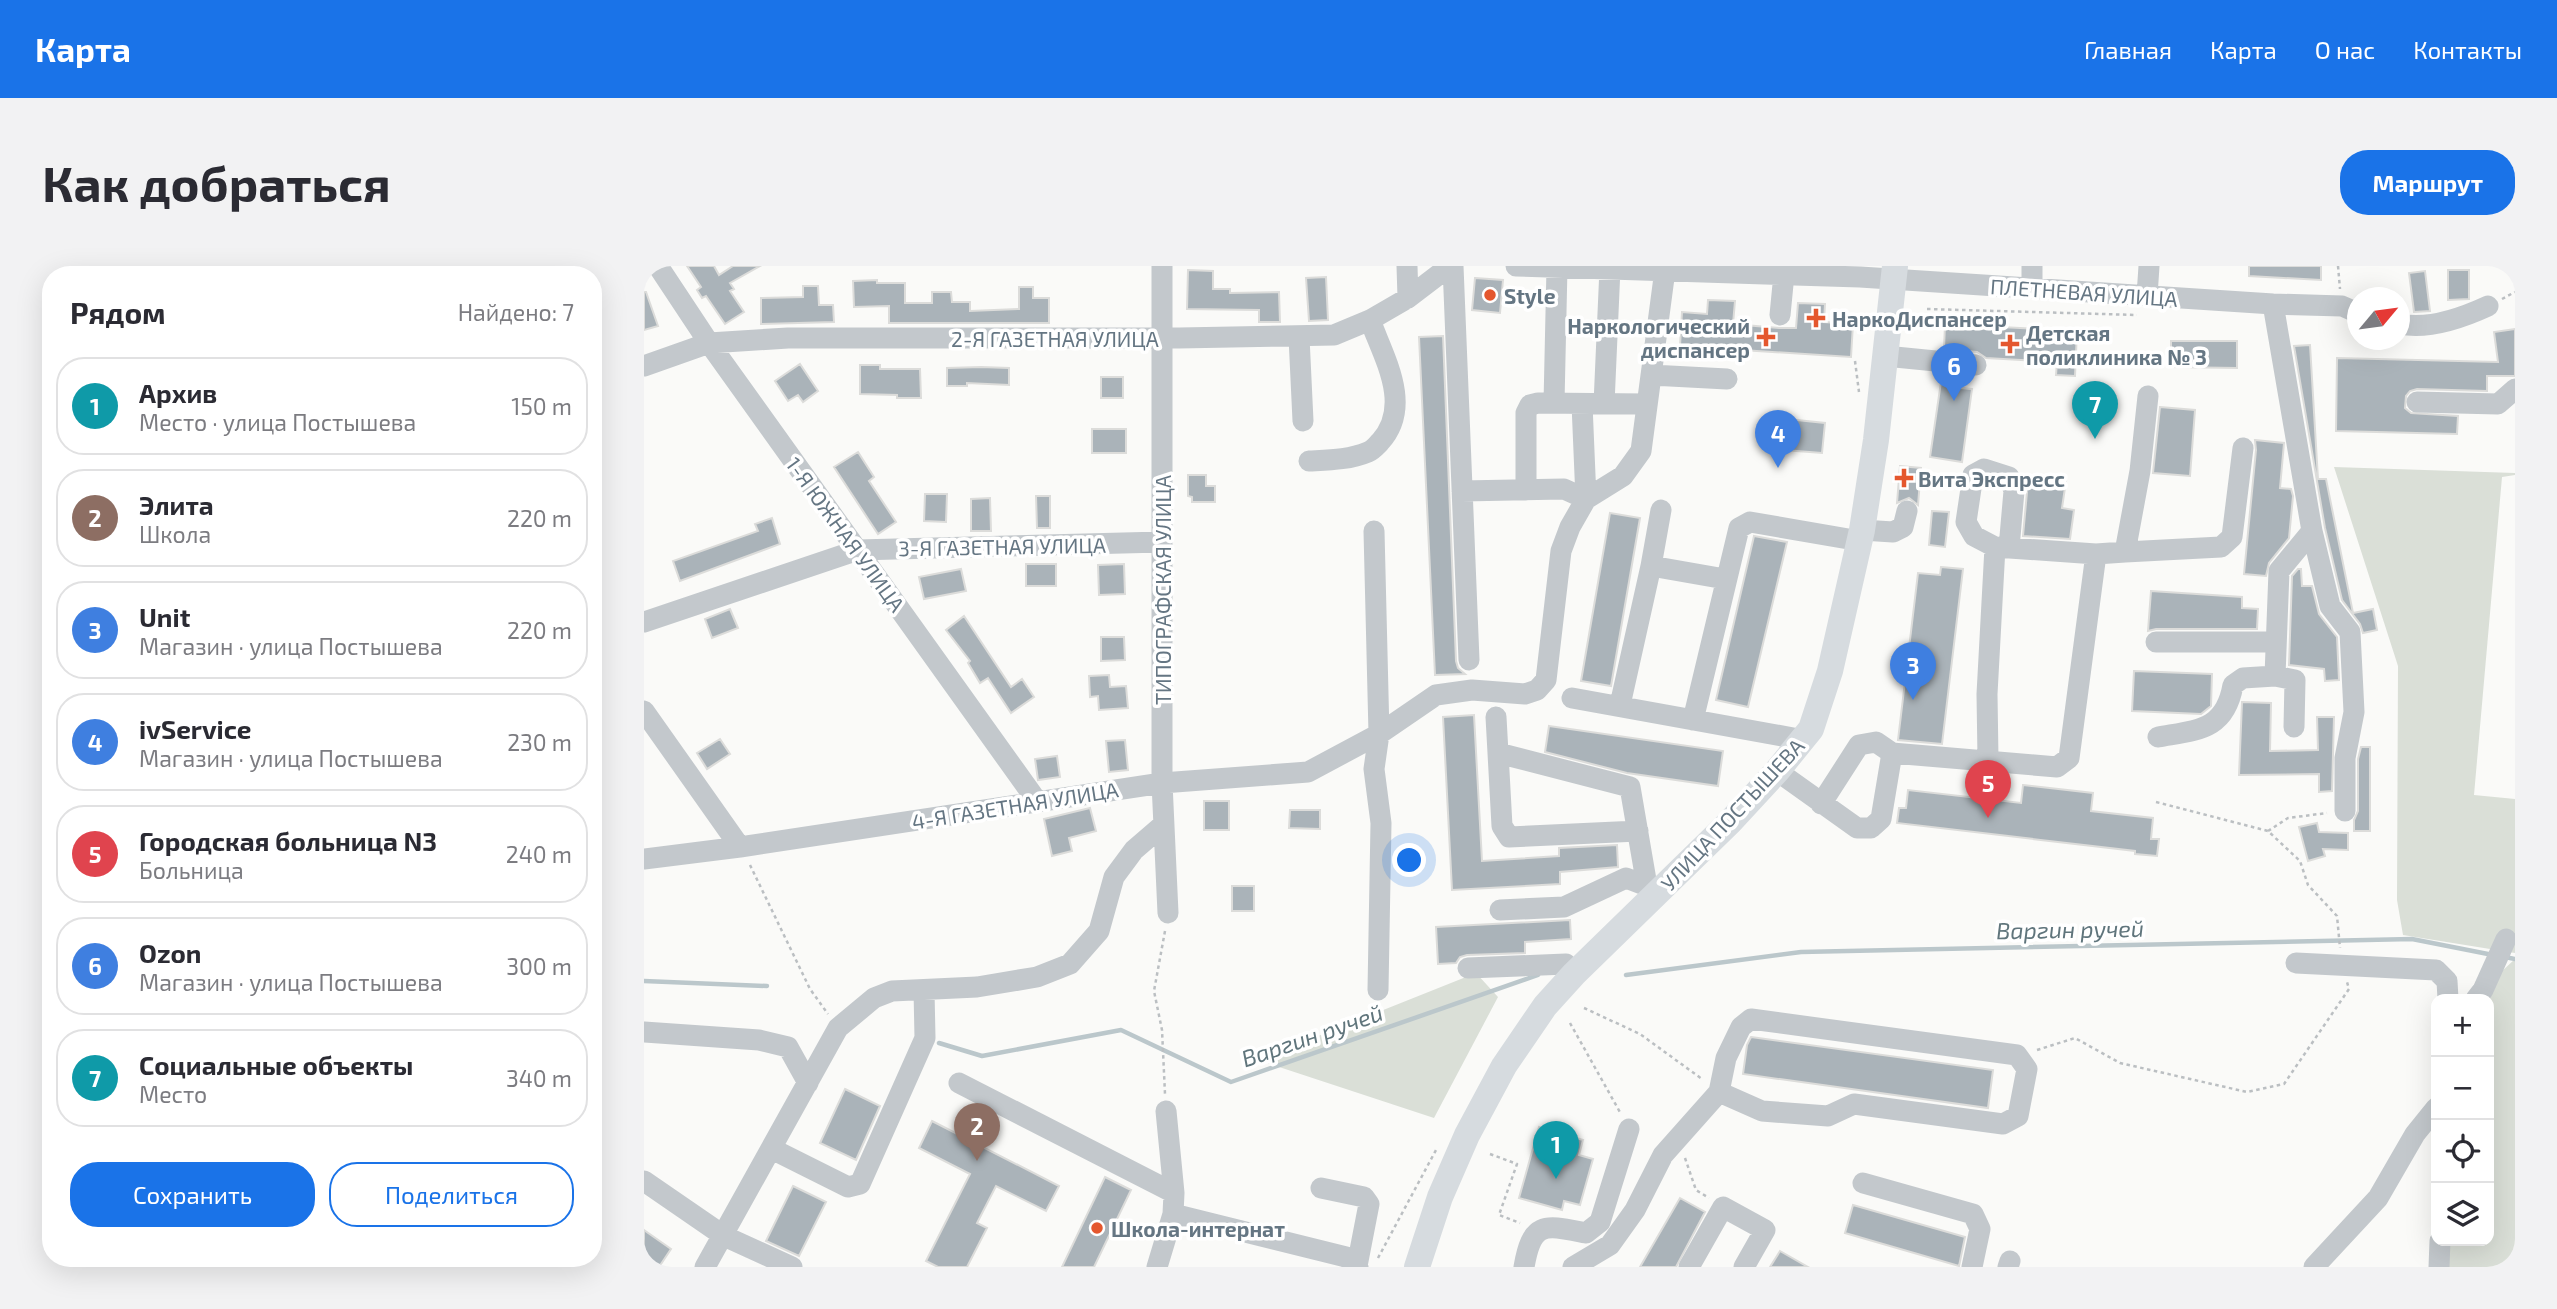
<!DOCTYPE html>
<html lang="ru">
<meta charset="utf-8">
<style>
:root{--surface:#fff;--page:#f2f2f3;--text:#2b2b33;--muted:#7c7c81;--line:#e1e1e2;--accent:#1a73e8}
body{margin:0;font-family:"Exo 2",sans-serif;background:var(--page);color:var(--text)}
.controls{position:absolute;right:21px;bottom:21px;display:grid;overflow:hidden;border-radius:14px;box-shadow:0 7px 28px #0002}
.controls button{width:63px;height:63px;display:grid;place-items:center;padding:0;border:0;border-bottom:2px solid var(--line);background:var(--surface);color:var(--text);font:35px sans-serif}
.compass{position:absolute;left:1703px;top:21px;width:63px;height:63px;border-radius:50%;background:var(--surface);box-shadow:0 7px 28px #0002;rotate:61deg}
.you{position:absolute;left:766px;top:595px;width:24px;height:24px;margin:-18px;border:5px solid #fff;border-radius:50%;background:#1a73e8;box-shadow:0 0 0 10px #1a73e833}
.badge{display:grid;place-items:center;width:46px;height:46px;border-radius:50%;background:var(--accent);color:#fff;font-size:23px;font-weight:700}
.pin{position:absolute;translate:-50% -58px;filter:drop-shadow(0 2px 4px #0008)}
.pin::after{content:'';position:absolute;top:37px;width:24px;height:21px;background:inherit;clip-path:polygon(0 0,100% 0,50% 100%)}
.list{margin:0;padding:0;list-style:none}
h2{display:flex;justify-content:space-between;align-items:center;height:91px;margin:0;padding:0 28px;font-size:30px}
h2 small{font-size:23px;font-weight:400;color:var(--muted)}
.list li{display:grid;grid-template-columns:46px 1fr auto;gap:21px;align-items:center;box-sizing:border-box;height:98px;margin:0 14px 14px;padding:0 14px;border:2px solid var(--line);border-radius:28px}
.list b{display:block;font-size:26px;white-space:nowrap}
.list p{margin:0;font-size:23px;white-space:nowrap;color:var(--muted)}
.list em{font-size:23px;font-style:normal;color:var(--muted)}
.actions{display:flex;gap:14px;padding:21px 28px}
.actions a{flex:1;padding:16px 0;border:2px solid var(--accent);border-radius:28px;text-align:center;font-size:24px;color:var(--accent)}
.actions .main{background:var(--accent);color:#fff}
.icon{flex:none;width:38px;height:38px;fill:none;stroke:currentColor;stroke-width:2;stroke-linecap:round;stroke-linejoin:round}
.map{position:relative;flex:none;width:1871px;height:1001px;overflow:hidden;border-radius:28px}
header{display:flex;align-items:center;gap:42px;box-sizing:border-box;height:98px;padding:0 35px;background:var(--accent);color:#fff}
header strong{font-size:33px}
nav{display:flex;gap:38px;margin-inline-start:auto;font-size:24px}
.intro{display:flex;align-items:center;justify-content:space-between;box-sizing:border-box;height:168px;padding:0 42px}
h1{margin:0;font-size:49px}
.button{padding:18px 32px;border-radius:28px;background:var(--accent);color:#fff;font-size:24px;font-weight:700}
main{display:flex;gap:42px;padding:0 42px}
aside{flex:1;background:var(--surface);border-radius:28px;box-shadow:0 7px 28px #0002}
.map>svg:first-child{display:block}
</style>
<header>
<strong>Карта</strong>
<nav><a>Главная</a><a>Карта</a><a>О нас</a><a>Контакты</a></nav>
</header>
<div class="intro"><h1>Как добраться</h1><a class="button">Маршрут</a></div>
<main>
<aside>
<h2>Рядом<small>Найдено: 7</small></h2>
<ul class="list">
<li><span class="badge" style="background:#0f9aa8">1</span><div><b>Архив</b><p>Место · улица Постышева</p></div><em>150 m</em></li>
<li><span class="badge" style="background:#8d6e63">2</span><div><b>Элита</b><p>Школа</p></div><em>220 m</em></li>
<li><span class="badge" style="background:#3f7fe0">3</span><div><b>Unit</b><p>Магазин · улица Постышева</p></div><em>220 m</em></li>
<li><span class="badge" style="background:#3f7fe0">4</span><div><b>ivService</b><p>Магазин · улица Постышева</p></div><em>230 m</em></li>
<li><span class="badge" style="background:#e0444e">5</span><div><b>Городская больница N3</b><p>Больница</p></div><em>240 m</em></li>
<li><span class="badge" style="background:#3f7fe0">6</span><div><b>Ozon</b><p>Магазин · улица Постышева</p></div><em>300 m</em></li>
<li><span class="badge" style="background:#0f9aa8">7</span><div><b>Социальные объекты</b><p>Место</p></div><em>340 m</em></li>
</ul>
<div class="actions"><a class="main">Сохранить</a><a>Поделиться</a></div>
</aside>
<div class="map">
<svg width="1871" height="1001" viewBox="0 0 1871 1001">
<rect width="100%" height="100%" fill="#fafaf8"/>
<path fill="#dadfd7" d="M1690,201L1871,207V209L1858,211L1830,529L1871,533V687L1759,669L1753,634L1754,400Z
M1871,693V1001H1798L1797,975H1845V733L1857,706Z
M832,707L854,731L790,852L614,794Z"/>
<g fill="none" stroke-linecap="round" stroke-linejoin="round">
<path stroke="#bbc7cb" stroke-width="4.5" d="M1861,691L1871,693
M982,709L1157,686L1768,673L1849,689
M0,715L123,720
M295,777L338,790L477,764L587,816L894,709"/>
</g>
<path fill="#aab3b9" stroke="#dcdcda" stroke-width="2" d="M43,0H70L75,9L89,0H116L86,17L90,23L86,25L100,46L81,58L62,30L58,32L53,24L57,21Z
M1605,0H1677V14L1605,10Z
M544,4L569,5V23H586V27L635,26L636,56H615V44L543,43Z
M1804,4H1825V33L1804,34Z
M1781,5L1786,45L1770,46L1765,7Z
M682,11L684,54L665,55L662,12Z
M831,12L859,14L856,47L828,44Z
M233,14V17H261V37H288V26H307L308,36H326V45L375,43V21H389V32H405V57H245V40L210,41L209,15Z
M159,20H174L175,39H189L190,56L117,58V32L159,31Z
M0,26H2L14,60L0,64Z
M1064,34L1091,35L1089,58L1135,62H1152L1154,37L1181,38L1180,56L1209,58L1207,91L1036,80L1038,46L1063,48Z
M1301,58L1433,65L1431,110L1412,109L1413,96L1342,92L1333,86L1300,83Z
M1871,63V110H1843V125L1773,123L1766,125L1762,130L1761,142L1767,147L1814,150L1813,168L1692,165L1693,92L1854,96L1850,66Z
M799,70L812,395L814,402L821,408L791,409L775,71Z
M1527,75H1593V102L1527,101Z
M1666,79L1674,213H1682L1709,347L1729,343L1733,364L1719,367L1716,358L1698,334L1681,262L1650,80Z
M156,98L174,125L159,136L154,129L144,135L131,115Z
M216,99H236V103H276L277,132H253V129L216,128Z
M337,101L365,102V119L323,117V120H303V102Z
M1298,109L1317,111V122L1328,123L1318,196L1286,191Z
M457,111H479V132H457Z
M1516,141L1551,144L1546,210L1509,207Z
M1143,153L1181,157L1178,187L1140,184Z
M448,163H482V187H448Z
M1611,174L1640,177L1636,222L1647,223L1649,230L1645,272L1625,297L1622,310L1600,308L1612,184Z
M214,186L230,211L225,215L252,256L234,268L190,201Z
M1256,200L1277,202L1274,239L1265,232L1253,237Z
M544,209H562V220H571V236H548V231L544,230Z
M1378,210L1422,215L1418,242L1430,244L1426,273L1379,270L1383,226Z
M281,228H303L302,256L280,255Z
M392,230H406V262H393Z
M346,232L347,265H327V233Z
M1288,245L1305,246L1301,281L1285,279Z
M966,247L996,252L967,420L937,415Z
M128,252L136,278L36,315L29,295L114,265L111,258Z
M1110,270L1143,276L1104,441L1072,434Z
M382,298H412V320H382Z
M480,298L481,328L455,329L454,299Z
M1297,301L1319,303L1298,478L1254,474L1274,307L1296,309Z
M317,303L322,325L280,333L275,311Z
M1654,303H1657L1658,320H1668L1675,348L1693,371L1695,414L1681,415L1680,403L1645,399L1648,310Z
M1507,325L1598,331V342L1614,343L1613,363H1512L1504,365Z
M86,343L94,362L68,372L61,353Z
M320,350L367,421L378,413L390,431L367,447L344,412L336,417L324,397L326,395L302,364Z
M457,371H480L481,394L457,395Z
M1490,405L1568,408L1567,440L1557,448L1488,445Z
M465,409L466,421L482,420L484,442L455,444L454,430L446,431L445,410Z
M1598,436L1627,437L1626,485L1674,484L1673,451H1690L1688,525L1675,526V508L1595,509Z
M830,449L838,595L915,590V582L973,579L974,601L916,606V618L808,624L799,451Z
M905,460L1079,485L1074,520L983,507L901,486Z
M76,473L86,488L63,503L53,487Z
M481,474L484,504L465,506L462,475Z
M1717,481H1726V565H1710V554L1714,545V493Z
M413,490L416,511L394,514L391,493Z
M1379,519L1449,527L1447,545L1509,552L1507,573H1515L1513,590L1491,588V585L1253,557L1255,542H1262L1264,524L1377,537Z
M560,535H585V564H560Z
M446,542L452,565L425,572L428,585L408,590L400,553Z
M646,544H676V563L645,562Z
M1673,557L1675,566L1704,567V584L1679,583L1681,590L1664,595L1655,561Z
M588,620H610V645H588Z
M926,654L927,673L881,676V687L823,689L816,691L812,697L794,698L792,661Z
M1107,771L1349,804L1344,842L1099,808L1103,779Z
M201,823L236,840L212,894L176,877Z
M288,855L415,920L402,945L352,920L333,957L343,962L323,1001H294L282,995L326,908L275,882Z
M895,861L939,874L935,889L949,893L936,939L920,935L918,944L875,932Z
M461,911L487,924L450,1001H418Z
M149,920L182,936L155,990L122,975Z
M1036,932L1061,946L1032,1001H996Z
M1209,939L1321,971L1315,1000L1201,967Z
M0,964L27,983L15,1001H0Z
M1136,985L1164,1001H1126Z"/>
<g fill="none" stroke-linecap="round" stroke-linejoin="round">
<path stroke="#bbbfc2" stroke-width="2.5" stroke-dasharray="3.5 3.5" stroke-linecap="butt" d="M1694,0L1696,23
M1858,33L1871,26
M1283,43L1493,49
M1211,95L1215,126
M1512,536L1624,565L1656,595L1664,619L1693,650L1696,682
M1624,565L1644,552L1683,547
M106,599L166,723L184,748
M521,665L510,725L518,764L521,828
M940,742L996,768L1058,813
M926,757L977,848
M1393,784L1431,772L1476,797L1603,826L1640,818L1705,723L1703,716
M846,888L873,898L855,949L876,957
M1041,892L1052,924L1065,932
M734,992L792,884"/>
<path stroke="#c3c8cc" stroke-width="21" d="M14,0L65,77L393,535
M518,0V517L524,647
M763,0L764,32
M809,0L825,394
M872,0L1216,11L1629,38L1698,40L1714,47
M1388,22V0
M1503,30L1505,0
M1629,38L1668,265L1686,340L1706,366L1710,446L1701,492V545
M1136,49L1140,8
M1756,58C1784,64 1818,52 1844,40
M655,71L659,155
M1241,90L1332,99
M0,100L65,77L144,72H535L690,69L726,54L764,32L806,0
M1007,109L1083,113
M1773,136L1854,138L1871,123
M910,137L913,1
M960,138L966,2
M665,195C685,194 705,194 724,186C729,184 732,180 736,176C769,140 740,92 726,54
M882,224V147L886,139L894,137L1003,138
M818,225L920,223L942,233
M942,233L979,210L997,185L1021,4
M1218,264L1249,266L1259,261L1263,245
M730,265L735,468L730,503L737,557L734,724
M1351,281L1330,270L1322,256L1329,209L1340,203L1365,211L1370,225L1365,282
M1481,286L1577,281L1588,271L1599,182
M1007,300L1081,313
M0,356L214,284L518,276
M1512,376H1632
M928,432L1160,474
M976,439L1007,300L1017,244
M0,445L96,581
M852,451L854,487L986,521L1003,620L1011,629
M1049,454L1095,262L1106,256L1216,275
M1650,461L1651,414L1631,410L1635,305L1668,265
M1514,471C1553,464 1581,465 1589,419L1599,412L1631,410
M854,487L858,560L865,571L994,565
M1344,493L1343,428L1351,281L1452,288
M1133,505L1213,562H1227L1237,553L1248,487
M1177,538L1215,479L1232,476L1248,487L1413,501L1425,492L1452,288L1481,286L1496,205L1504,130
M0,593L96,581L518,517L664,506L735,468L792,429L828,424L881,428L893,424L902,414L917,285L926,261L942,233L938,138
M856,644L920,641L982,612L1003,620
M1652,697L1792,704L1803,715L1804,733
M824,702L922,698L930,708
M1832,733L1839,724L1862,673
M0,766L115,774L144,781L164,817
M315,817L530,927
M128,883L204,921L216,918L281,772L280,724
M0,915L80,970L148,1001
M1219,917L1329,948L1336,963L1328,1001
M677,922L720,931L725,938L713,1000
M529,948L702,991L714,1001
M61,1001L194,762L230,732L248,725L333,721L393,711L426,698L455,665L470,611L490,584L519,559
M513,1001L529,948L530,927L522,845
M880,1001C888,954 901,959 942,967L956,956L985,863
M929,1001L966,979L991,944L1019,889L1075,826L1082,792L1097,761L1107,753L1373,789L1383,803L1374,850L1359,858L1210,838L1184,850L1118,845L1075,826
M1045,1001L1079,941L1121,964L1100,1001
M1364,1001L1366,995
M1670,1001L1734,932L1771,868L1792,842
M1795,1001L1796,975"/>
<path stroke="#d6dbdf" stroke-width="26" d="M773,1001L796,931L823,869L860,800L901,740L930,708L1086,556L1133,505L1167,463L1186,405L1218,264L1232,174L1251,0"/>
</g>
<g fill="#e4572e" stroke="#fff" stroke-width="2.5">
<circle cx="846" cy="29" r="7"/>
<path d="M1168.5 41.5h7v7h7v7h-7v7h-7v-7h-7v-7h7z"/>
<path d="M1118.5 60.5h7v7h7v7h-7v7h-7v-7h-7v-7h7z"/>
<path d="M1362.5 67.5h7v7h7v7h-7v7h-7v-7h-7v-7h7z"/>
<path d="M1256.5 201.5h7v7h7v7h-7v7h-7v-7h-7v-7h7z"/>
<circle cx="453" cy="962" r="7"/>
</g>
<g text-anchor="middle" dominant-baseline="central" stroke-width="7" stroke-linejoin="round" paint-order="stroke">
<g font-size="21" fill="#657683" stroke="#fff">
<text transform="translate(1440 26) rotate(4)">ПЛЕТНЕВАЯ УЛИЦА</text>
<text x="411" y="72">2-Я ГАЗЕТНАЯ УЛИЦА</text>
<text transform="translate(202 268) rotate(54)">1-Я ЮЖНАЯ УЛИЦА</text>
<text transform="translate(358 280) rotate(-1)">3-Я ГАЗЕТНАЯ УЛИЦА</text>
<text transform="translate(518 324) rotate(-90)">ТИПОГРАФСКАЯ УЛИЦА</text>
<text transform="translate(371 539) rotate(-9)">4-Я ГАЗЕТНАЯ УЛИЦА</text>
<text transform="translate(1088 548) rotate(-47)">УЛИЦА ПОСТЫШЕВА</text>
</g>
<g font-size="21" font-weight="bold" fill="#657683" stroke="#fff" text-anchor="start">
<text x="860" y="29">Style</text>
<text x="1188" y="52">НаркоДиспансер</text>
<text x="1106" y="59" text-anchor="end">Наркологический<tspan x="1106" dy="24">диспансер</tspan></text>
<text x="1382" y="66">Детская<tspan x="1382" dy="24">поликлиника № 3</tspan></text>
<text x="1274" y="212">Вита Экспресс</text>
<text x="467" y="962">Школа-интернат</text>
</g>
<g font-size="23" font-style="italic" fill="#60757c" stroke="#fff">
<text transform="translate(1426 663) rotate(-1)">Варгин ручей</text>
<text transform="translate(668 769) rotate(-19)">Варгин ручей</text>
</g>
</g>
</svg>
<div class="controls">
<button>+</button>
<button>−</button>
<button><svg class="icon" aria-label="locate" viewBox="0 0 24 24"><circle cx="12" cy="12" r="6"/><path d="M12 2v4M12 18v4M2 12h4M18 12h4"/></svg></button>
<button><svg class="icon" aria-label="layers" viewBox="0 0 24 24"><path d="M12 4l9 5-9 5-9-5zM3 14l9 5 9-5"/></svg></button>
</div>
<svg class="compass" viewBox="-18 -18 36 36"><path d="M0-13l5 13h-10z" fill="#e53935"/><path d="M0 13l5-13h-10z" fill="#7c7c81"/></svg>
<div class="you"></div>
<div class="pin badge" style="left:912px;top:913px;background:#0f9aa8">1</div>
<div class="pin badge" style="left:333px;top:895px;background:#8d6e63">2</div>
<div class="pin badge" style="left:1269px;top:434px;background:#3f7fe0">3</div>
<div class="pin badge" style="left:1134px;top:202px;background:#3f7fe0">4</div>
<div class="pin badge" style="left:1344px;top:552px;background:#e0444e">5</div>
<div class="pin badge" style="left:1310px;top:135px;background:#3f7fe0">6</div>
<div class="pin badge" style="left:1451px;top:173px;background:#0f9aa8">7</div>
</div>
</main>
